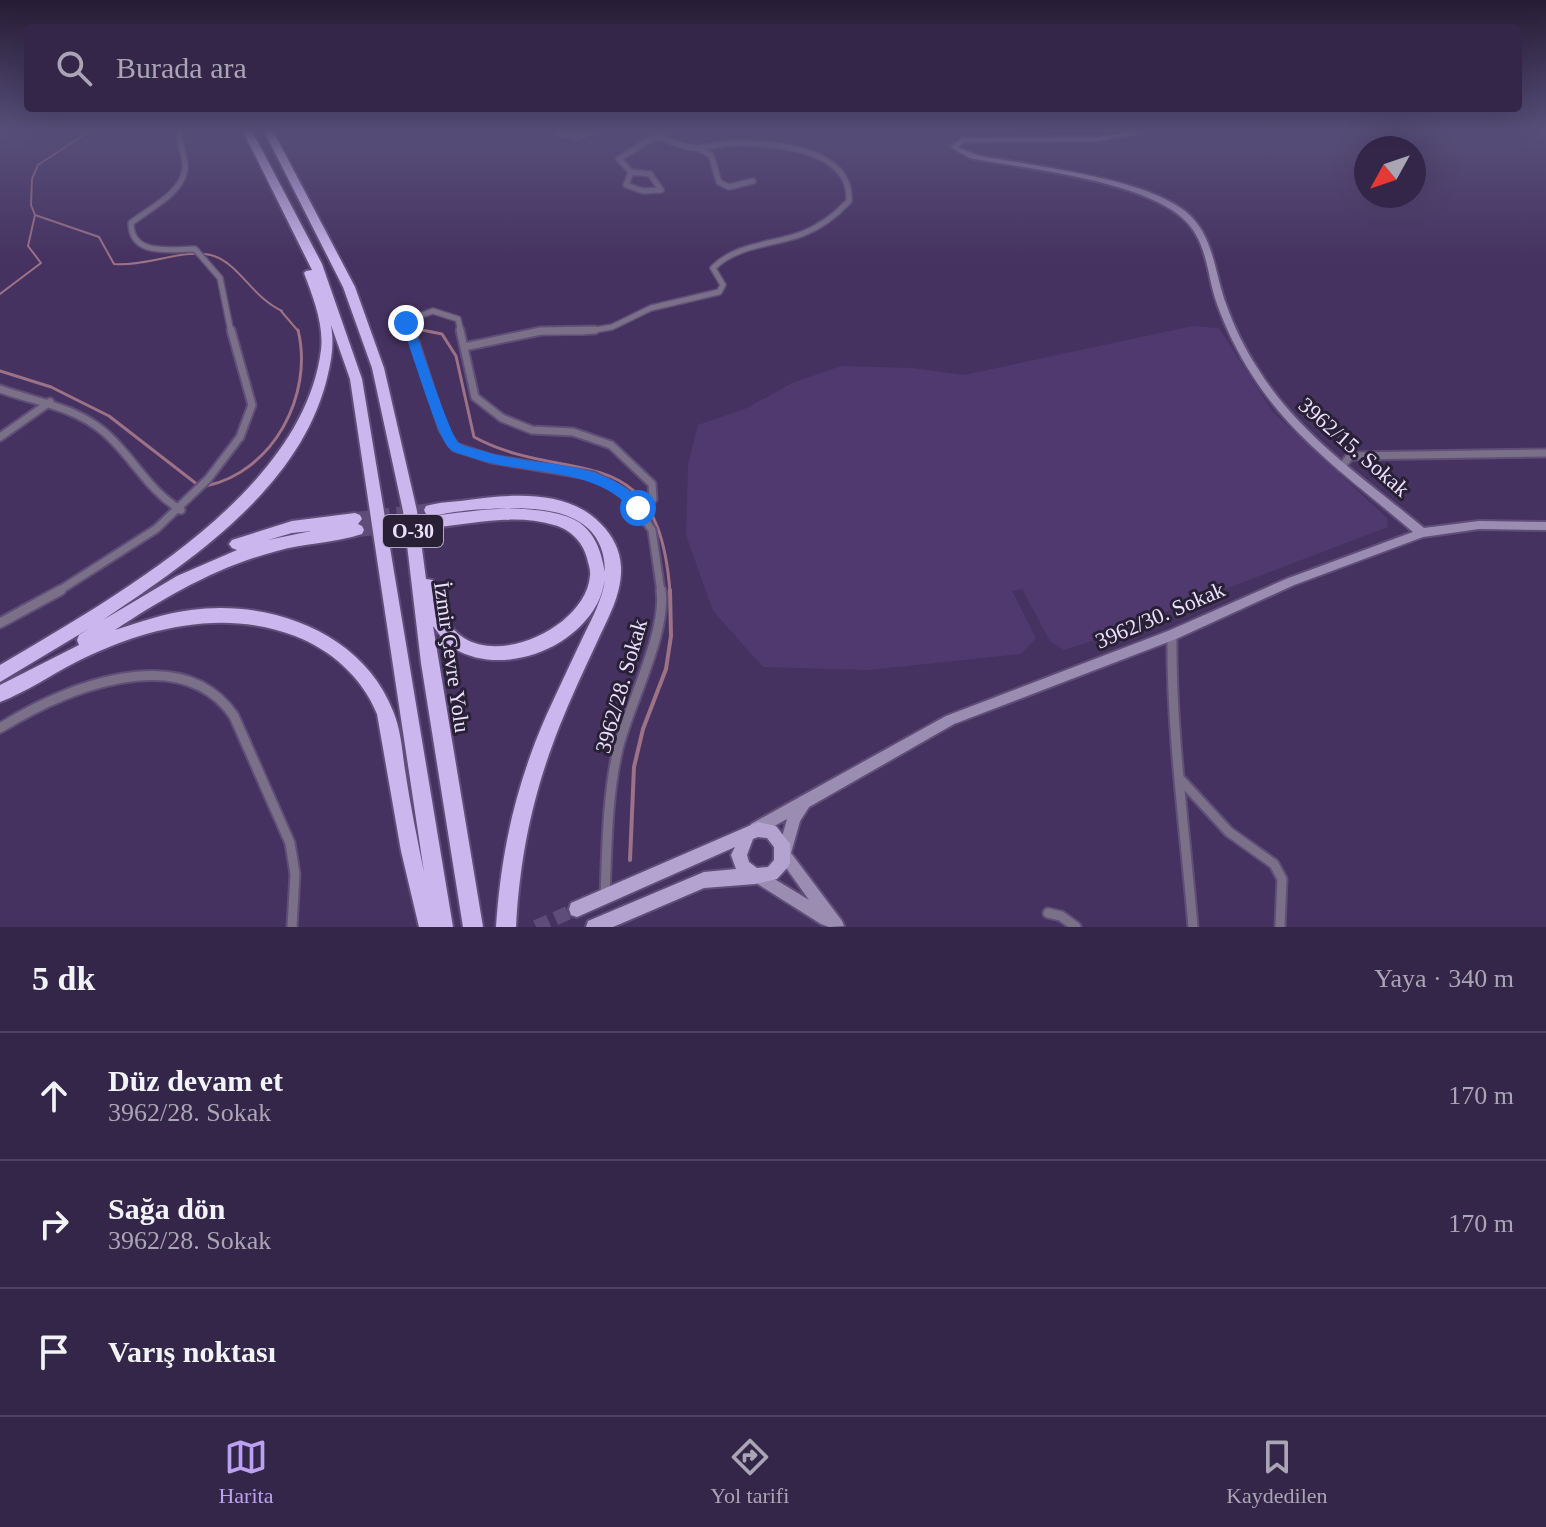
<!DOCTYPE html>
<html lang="tr">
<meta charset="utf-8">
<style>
:root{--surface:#342648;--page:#3c2e4f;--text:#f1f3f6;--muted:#a9a5b4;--line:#4e4360;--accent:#bca0f2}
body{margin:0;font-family:"Times New Roman",serif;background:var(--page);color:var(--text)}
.compass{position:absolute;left:1354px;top:136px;width:72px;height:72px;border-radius:50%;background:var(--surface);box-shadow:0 8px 32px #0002;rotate:230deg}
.stop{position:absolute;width:24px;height:24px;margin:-18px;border:6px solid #1a73e8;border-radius:50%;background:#fff}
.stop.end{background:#1a73e8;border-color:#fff;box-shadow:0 2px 8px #0008}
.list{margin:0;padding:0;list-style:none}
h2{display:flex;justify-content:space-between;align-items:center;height:104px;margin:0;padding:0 32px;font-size:34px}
h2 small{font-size:26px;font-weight:400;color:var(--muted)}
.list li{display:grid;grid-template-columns:52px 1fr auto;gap:24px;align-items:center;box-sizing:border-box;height:128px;padding:0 32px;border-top:2px solid var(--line)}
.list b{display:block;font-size:30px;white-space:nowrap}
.list p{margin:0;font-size:26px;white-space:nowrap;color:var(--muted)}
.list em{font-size:26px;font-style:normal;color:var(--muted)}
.icon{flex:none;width:44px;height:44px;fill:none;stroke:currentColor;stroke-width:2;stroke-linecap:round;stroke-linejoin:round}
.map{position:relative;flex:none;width:1546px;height:927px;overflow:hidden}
.search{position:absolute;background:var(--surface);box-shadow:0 8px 32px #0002;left:24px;right:24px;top:24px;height:88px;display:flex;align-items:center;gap:20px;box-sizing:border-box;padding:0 28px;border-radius:8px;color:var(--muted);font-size:30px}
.sheet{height:488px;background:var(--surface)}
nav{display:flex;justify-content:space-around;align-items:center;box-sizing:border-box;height:112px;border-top:2px solid var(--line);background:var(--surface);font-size:22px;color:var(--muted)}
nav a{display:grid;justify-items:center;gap:4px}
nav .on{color:var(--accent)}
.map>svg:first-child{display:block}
</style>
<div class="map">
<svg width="1546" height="927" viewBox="0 0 1546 927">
<rect width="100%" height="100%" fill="#463260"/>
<path fill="#50396e" d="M1193,326L1219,328L1272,411L1387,518L1388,527L1157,615L1133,628L1064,650L1050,641L1022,589L1012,591L1036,638L1021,654L869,670L763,667L713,611L686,535L688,465L698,425L747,408L792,383L841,366L913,368L964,375Z"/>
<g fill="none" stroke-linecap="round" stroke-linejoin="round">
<path stroke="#9d7286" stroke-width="2" d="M35,215L99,237L114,264C145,267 188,247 214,256C240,265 253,298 282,311
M0,294L41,263L28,246L35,215L31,205L32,179L38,165L90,131
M281,311L299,332
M417,329L432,332"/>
<path stroke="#9d7286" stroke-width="3" d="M422,330L442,334L456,356L474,437C569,488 658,432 670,592
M0,371L51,387L109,416L198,485
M206,486C273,472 314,395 298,330"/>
<path stroke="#9d7286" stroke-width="4" d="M630,860L634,767L643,729L666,669L671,636L670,590"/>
<path stroke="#5f4c78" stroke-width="14" stroke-dasharray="14 7" stroke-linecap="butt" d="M536,927L577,909"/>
<path stroke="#5f4c78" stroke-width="14" stroke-dasharray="14 7" stroke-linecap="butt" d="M355,519L431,510
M357,530L432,522"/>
<g stroke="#604e79" stroke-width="8">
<path id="street-far2" d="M179,131C179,144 186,156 185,169C182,194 148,209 131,223C131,257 171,249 195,249L220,278L231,332
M560,133L578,137L594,131
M699,149L711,155L719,182L729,187L753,181
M631,172L650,174L661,190L643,191L626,185Z
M631,172L619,159L651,139L664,137
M412,332L408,320L433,311L458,319L461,332
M536,332H583L612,327L651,308L719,292L723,285L713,268C737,244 772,245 802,234C820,227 836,215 849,201C852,148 773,143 734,143C722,143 709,148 697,148C680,147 665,139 650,131"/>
</g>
<g stroke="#604e79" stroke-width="11">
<path id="street-far1" d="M411,330L443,429L455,447L492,459L594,476L627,494L652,530L661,592
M460,330L475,397L502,418L532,430L573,432L611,445L652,484L653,499
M464,347L541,331L595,330
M0,389C35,402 73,406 103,431C132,455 147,490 181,510
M0,437L50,402
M1341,468L1350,456L1546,453
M57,592L156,529L208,479L240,437L252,405L231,330"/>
</g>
<g stroke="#604e79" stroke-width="13">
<path id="street" d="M0,623L61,590
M1172,635C1171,732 1185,830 1193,927
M0,728C62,690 181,638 234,716L290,843L295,874L292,927
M1181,780L1229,832L1274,864L1282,879L1280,927
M605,896C607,848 607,796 618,749C629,704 667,633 661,590
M1048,913L1061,916L1076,927"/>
</g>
<g stroke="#604e79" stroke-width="4">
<path id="secondary" d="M1133,131H1146L1143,133L1098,141L964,142L958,147C978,158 1000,159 1023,163C1071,172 1146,182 1185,211C1214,234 1214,272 1226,304C1234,327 1245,349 1258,369C1299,435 1365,479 1424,528L1479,521L1546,522V530L1479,529L1423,537L1294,585L1176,639L954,724L809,807L800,821L791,853L842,921L844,926L829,927L821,924L753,881L751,876L753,871L758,869L809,900L777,855L787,819L756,836L751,834L749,829L751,824L946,716L1168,631L1286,579L1413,532C1356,483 1293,440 1252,375C1238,353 1226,329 1217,304C1206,273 1208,238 1180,216C1136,180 1027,169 970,158L951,147L962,138L1098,137Z"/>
</g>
<g stroke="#604e79" stroke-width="4">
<path id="primary" d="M758,822L776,826L790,844V863L787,868L777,879L755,884L704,888L613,927H586L588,921L704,872L736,869L731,855L735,847L577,917L571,915L569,909L571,903ZM758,837L767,838L774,847V860L768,867L757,868L749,862L747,855L753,839Z"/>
</g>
<g stroke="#604e79" stroke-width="4">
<path id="highway" d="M243,131H252L322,264L362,379L453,927H419L401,851L377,714C362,677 331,650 295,636C222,608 144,628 76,662C51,675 26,692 0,702V685L79,645L77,640L79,635L90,628L0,682V665C113,598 303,494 321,350C324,324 313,297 304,273L306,271L312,270ZM331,325L350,379L424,872C417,838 410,804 405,770C402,750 401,730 393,711C363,633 270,599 191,610C165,613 140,622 115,630C165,597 218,566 277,551C304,543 335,543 362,534L364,530L362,526L358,524L362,519L360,515L355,513L292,521L232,540L229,544L232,548L237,550L177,576L103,620C193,559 303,486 328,374C332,357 334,343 331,325ZM311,531L268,540L292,533Z
M264,131H273L355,287L384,368L417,511L426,579L433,580C442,603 440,622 464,638C505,664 586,624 590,576C591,570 588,563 587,558C583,542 570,529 554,525C515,513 472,524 432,528L427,526L425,522L427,518C461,507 551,502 580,523C597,536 601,553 605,572C605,486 485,510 431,516L426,514L424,510L426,506C439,502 454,502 468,500C511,494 568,489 601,524C613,536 620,550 621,567C622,594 608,618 597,642C584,670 571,697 560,725C533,793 520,854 516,927H496C501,851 516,784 547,714C559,688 571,662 583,637C592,618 602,600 605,580C603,588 601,597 597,604C572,651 501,676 455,649C446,644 439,634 433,626L483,927H463L421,663L403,511L372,368L343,287Z"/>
</g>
<use href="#street-far2" stroke="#7a7188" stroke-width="5"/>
<use href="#street-far1" stroke="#7a7188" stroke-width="7"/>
<use href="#street" stroke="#7a7188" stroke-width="9"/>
<use href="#secondary" fill="#9b8db1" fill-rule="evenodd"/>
<use href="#primary" fill="#b4a2d0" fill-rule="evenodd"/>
<use href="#highway" fill="#cbb6ed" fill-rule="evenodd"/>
</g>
<linearGradient id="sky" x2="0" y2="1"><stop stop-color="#261c35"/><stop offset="0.5" stop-color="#574f7a"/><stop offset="1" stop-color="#574f7a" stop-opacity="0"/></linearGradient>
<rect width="1546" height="260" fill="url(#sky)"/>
<path fill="#1a73e8" d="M406,319L412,323C420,342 450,436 459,443C465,447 476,449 483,451C538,469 602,456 643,504V512H634C595,465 527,476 473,458C467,455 455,454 450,449C437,438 411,347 401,323Z"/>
<g text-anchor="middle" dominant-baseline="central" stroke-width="6" stroke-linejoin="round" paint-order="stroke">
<rect fill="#282034" stroke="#b0a6c1" stroke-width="2" x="383" y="515" width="60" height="32" rx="6"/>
<g font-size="20" font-weight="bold" fill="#ebe0fd">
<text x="413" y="531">O-30</text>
</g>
<g font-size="22" fill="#ebe0fd" stroke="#282034">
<text transform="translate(1354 447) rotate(41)">3962/15. Sokak</text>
<text transform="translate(1160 615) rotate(-23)">3962/30. Sokak</text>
<text transform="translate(452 657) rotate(82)">İzmir Çevre Yolu</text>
<text transform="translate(621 686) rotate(-74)">3962/28. Sokak</text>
</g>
</g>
</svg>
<svg class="compass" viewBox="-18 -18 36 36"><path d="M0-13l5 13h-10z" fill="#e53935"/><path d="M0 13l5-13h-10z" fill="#a9a5b4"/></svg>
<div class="stop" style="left:638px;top:508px"></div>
<div class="stop end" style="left:406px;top:323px"></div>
<div class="search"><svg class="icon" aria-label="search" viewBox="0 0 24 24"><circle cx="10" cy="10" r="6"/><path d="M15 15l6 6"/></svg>Burada ara</div>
</div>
<section class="sheet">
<h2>5 dk<small>Yaya · 340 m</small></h2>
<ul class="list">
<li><svg class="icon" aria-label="ahead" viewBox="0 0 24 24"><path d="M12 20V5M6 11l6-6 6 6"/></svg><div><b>Düz devam et</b><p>3962/28. Sokak</p></div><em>170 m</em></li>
<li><svg class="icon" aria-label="right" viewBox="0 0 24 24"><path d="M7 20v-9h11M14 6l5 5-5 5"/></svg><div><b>Sağa dön</b><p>3962/28. Sokak</p></div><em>170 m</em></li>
<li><svg class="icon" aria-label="arrive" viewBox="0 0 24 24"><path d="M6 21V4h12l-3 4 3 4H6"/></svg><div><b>Varış noktası</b></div></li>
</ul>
</section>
<nav>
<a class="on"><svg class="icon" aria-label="map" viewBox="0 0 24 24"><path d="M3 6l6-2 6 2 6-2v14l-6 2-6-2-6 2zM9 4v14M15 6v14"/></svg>Harita</a>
<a><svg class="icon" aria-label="directions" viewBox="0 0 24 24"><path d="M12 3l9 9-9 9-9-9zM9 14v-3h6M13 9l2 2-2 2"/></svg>Yol tarifi</a>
<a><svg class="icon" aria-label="saved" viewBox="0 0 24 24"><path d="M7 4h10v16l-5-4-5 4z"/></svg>Kaydedilen</a>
</nav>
